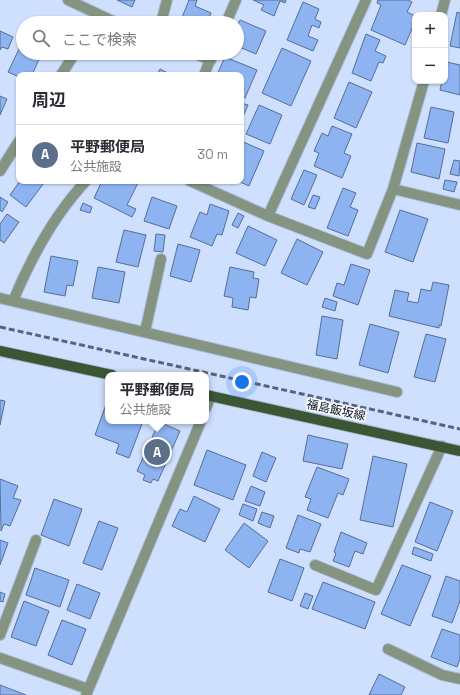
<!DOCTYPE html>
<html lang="ja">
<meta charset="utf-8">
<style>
:root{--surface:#fff;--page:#f2f2f3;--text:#2b2b33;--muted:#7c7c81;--line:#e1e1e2;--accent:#7c6233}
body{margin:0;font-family:"Space Grotesk","Noto Sans JP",sans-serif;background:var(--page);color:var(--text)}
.controls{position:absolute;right:12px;top:12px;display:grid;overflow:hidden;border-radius:8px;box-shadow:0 1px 3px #0004}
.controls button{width:36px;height:36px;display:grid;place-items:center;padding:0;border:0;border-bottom:1px solid var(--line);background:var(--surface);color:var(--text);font:20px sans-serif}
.you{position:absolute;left:242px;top:382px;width:14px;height:14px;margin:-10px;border:3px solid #fff;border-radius:50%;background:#1a73e8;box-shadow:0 0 0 6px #1a73e833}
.badge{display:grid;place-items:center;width:26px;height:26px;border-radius:50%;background:var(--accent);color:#fff;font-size:13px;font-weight:700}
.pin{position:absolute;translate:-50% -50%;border:2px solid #fff;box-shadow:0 1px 4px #0006}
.popup{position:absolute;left:105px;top:372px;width:104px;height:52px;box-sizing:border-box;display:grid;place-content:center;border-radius:8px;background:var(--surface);filter:drop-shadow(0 1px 3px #0005);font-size:13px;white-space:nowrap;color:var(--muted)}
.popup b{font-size:15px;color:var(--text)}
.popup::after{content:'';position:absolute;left:50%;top:100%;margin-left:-8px;border:8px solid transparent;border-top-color:var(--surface)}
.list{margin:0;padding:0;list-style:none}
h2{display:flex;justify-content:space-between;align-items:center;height:52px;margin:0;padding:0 16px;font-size:17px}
h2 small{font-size:13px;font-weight:400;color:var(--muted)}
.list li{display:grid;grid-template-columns:26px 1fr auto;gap:12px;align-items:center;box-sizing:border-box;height:60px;padding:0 16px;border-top:1px solid var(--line)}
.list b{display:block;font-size:15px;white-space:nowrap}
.list p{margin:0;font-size:13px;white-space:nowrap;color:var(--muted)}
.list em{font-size:13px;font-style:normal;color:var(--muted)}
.icon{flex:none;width:22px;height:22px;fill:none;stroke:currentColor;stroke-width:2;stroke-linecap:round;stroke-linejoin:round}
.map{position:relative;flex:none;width:460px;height:695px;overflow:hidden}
.search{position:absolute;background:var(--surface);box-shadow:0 1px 3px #0004;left:16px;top:16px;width:228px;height:44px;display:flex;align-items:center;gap:10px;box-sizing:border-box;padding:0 14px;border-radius:22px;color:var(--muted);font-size:15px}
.panel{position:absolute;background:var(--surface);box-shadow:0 1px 3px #0004;left:16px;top:72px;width:228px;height:112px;border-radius:8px}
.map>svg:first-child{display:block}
</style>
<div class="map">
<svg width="460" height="695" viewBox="0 0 460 695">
<rect width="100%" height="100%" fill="#cfe0fe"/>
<path fill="#8db3f1" stroke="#556e99" d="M117,0H135L132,7Z
M189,0H197L195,6L211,13L207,23H183L184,21L181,20Z
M253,0H286L285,3L280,1L274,16L261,10L264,5Z
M378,0H408L412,2L407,12L415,16V22L405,45L371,30L381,5L377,3Z
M303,2L319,9L315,19L321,22L319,28L312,25L308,36L318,40L313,51L287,40Z
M457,12L460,13V48L450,46Z
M240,20L266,31L256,54L237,46V26Z
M0,31L13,37L8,49L2,47L0,50Z
M366,34L380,40L375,51L386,56L383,63L379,62L371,81L352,73Z
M20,47L23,49V53H32L40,57L32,75L24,72L23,75H19V77L8,72Z
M282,48L311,61L291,106L262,93Z
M225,57L257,70L245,98L241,96V75H217Z
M447,62L460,65V95L440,90L442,81H445Z
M160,69L172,75H157Z
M349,82L372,92L356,128L334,118Z
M0,96L7,99L0,115Z
M241,103L248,105L241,121Z
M259,105L282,115L270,144L246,134Z
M431,107L454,112L448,143L424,138Z
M332,126L352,134L344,153L351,156L342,178L314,166L319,153L314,151L322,133L328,136Z
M241,141L264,151L249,186L238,181H241Z
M417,143L445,149L439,179L411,172Z
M454,160L460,161L459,176L450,174Z
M304,170L317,175L304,205L291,199Z
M445,180L457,182L454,192L443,189Z
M20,181H39L43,184L26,207L10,195Z
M102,181L117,182V181H134L138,183L127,205L136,209L132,217L94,198Z
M343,188L356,193L350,207L358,210L348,236L327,228Z
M313,195L320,197L315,209L308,207Z
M0,197L8,202L2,212L0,210Z
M152,197L177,206L169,229L144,221Z
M83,203L92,207L90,213L80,210Z
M210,204L229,211L222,235L217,234L212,246L190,237L200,212L207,215Z
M400,210L428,219L413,262L385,252Z
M238,213L244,216L238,228L232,225Z
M7,214L19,222L4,243L0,240V224Z
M248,226L277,240L265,266L236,253Z
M124,230L146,235L138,267L116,262Z
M156,234L165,235L163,252L154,251Z
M297,239L323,252L307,285L281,273Z
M178,244L200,250L191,282L170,276Z
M51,256L78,261L73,286L67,285L65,296L44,292Z
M351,264L370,270L358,305L333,296L337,283L344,285Z
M98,267L125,272L119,303L92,298Z
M230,267L254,272L253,278L259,279L256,298L250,297L248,310L232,307L233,298L224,296Z
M433,282L449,285L441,326L439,325V328L389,316L395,290L409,293L407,301L418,303L421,289L431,291Z
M325,298L337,302L335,311L322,307Z
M322,316L343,320L337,359L316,355Z
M370,324L399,332L388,373L359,365Z
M426,334L446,339L435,382L414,377Z
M108,399V421H143L129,458L116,453L119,444L95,435Z
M0,400L5,401L0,425Z
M159,422L180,431L158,481L153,479L151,483L143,480L145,475L137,471Z
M308,435L348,444L342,469L303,461Z
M207,450L246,465L233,500L194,485Z
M262,452L276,458L266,482L253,476Z
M373,456L407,464L393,527L360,520Z
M317,467L349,479L343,495L338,493L328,518L307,510L311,499L305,497Z
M0,479L18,486L13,498L21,500L10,526L4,524L1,531Z
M251,486L265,492L260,506L245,501Z
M194,496L220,509L205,542L172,526L180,509L187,512Z
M54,499L82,509L69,546L41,535Z
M430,502L453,511L437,551L415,542Z
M243,504L257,509L253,521L239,515Z
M262,512L274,516L270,528L258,523Z
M298,515L321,524L310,552L300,549L299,553L286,548Z
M99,521L118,528L102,570L83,563Z
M244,523L268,541L249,568L225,550Z
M341,532L367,543L363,554L355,551L349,567L333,561L336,553L334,552Z
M0,540L8,543L0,565Z
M414,547L433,554L431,561L412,554Z
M280,559L304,568L292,601L268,592Z
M402,565L431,576L410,626L381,614Z
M35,568L69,580L60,607L26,595Z
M446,576L460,581V601L452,623L432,616Z
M323,582L375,602L365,629L312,609Z
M77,584L100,593L90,619L67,610Z
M0,592L5,594L3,602L0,601Z
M305,593L313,596L308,609L300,606Z
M24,601L49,611L36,646L11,637Z
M62,620L86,629L72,665L48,655Z
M442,629L460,635V659L457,667L431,657Z
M379,674L405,687L401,695H369Z
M0,685L26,695H0Z"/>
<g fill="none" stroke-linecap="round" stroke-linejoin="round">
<g stroke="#acbbd7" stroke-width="12">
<path id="street" d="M68,0L117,23
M441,15L445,0
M161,23L167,0
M226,23L236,0
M193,53L211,60
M61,75L75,53
M204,75L213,53
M0,171L19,141
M190,181L268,216L367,254L393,189L424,81
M393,189L460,205
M268,216L366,0
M0,298L397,392
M13,301C31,258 54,215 86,181
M145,332L161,259
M206,408L211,396
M315,565L376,590L442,446
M0,635L36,540
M388,649L442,675L460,679
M0,658L88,689
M86,695L201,421"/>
</g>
<g stroke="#acbbd7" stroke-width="12">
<path id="primary" d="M0,351L112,375
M206,395L460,451"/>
</g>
<use href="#street" stroke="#849481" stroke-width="10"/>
<use href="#primary" stroke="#3a5635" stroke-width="10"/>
<path stroke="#58647a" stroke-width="3" stroke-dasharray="6 3" stroke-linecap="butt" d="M0,327L460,429"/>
</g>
<g text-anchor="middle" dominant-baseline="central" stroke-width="3" stroke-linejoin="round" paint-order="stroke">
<g font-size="12" fill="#0a1425" stroke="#fff">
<text transform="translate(336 410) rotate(12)">福島飯坂線</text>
</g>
</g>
</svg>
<div class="controls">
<button>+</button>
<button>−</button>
</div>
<div class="you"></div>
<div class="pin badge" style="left:157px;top:452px;background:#5c6f8a">A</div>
<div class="popup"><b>平野郵便局</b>公共施設</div>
<div class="search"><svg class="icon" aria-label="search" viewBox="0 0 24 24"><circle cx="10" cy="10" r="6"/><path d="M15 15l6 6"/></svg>ここで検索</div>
<section class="panel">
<h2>周辺<small></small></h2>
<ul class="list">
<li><span class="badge" style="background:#5c6f8a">A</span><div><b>平野郵便局</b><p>公共施設</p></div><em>30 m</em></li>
</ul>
</section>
</div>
